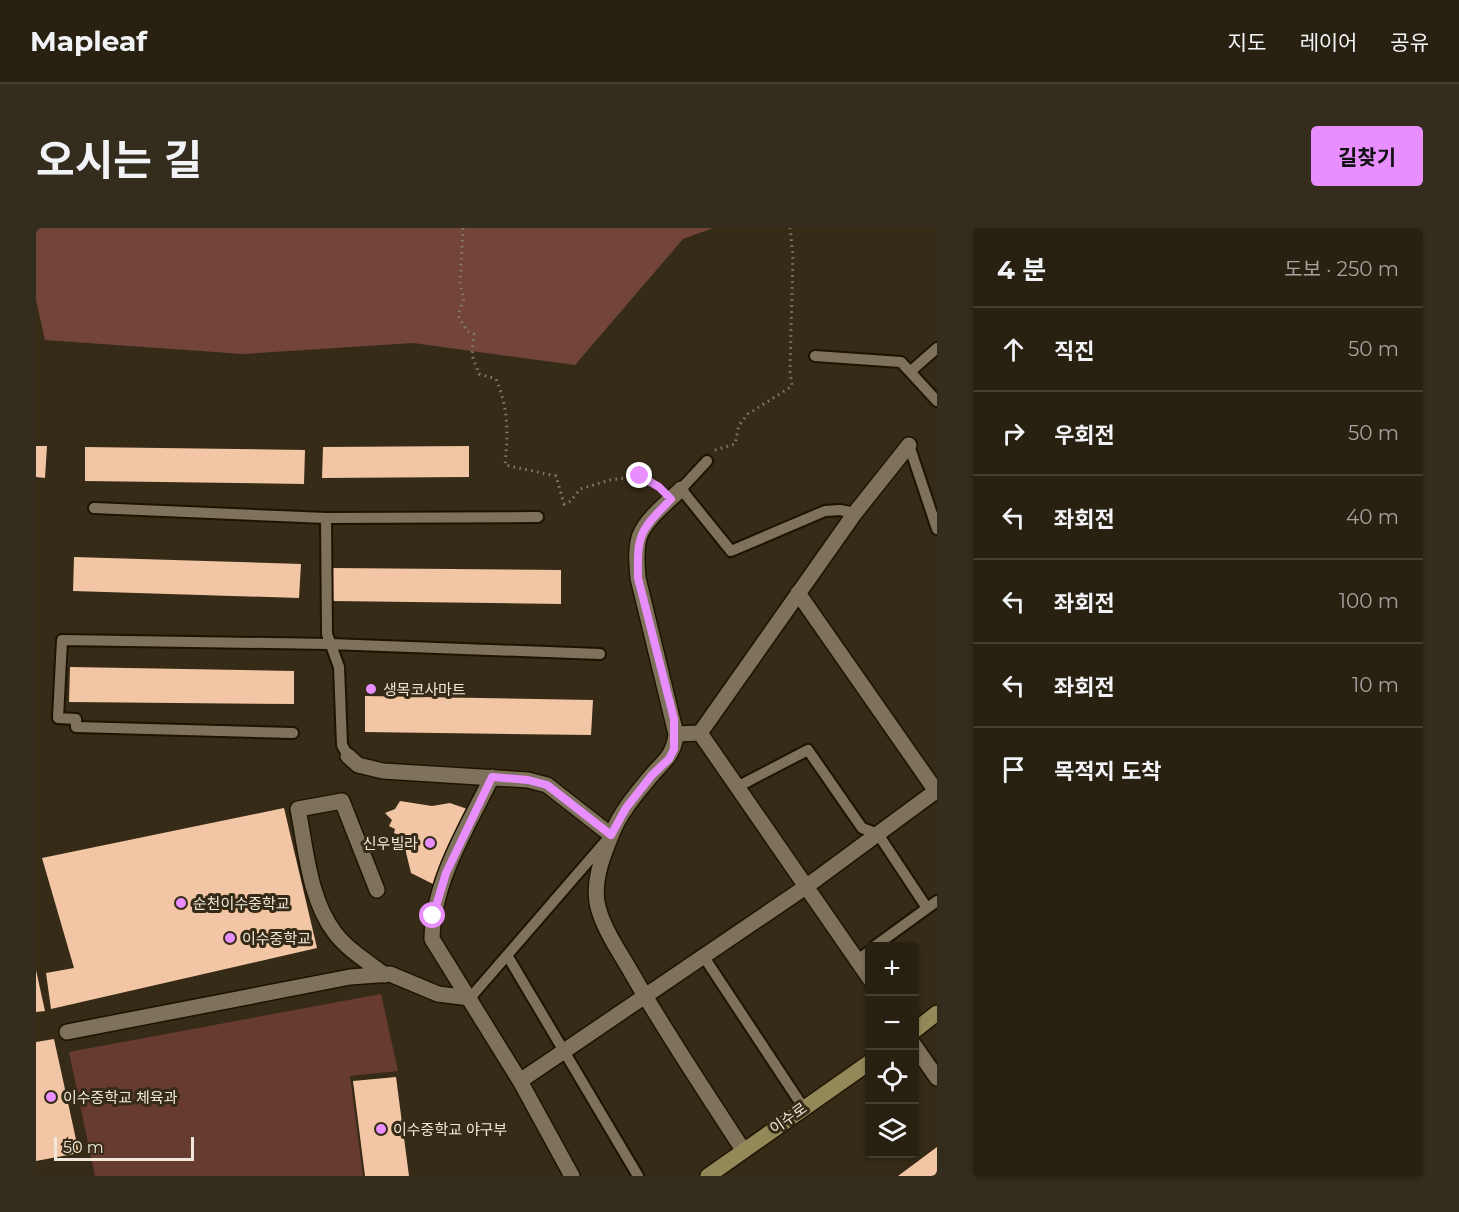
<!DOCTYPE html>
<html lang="ko">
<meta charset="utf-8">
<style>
:root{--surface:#282010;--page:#342d1e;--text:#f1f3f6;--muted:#a5a39f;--line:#443e30;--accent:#e98efe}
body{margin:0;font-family:Montserrat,"Noto Sans KR",sans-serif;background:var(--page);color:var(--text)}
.controls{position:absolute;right:18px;bottom:18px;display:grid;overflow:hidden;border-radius:6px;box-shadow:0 2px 4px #0004}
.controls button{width:54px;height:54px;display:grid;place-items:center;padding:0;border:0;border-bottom:2px solid var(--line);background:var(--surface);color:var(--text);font:30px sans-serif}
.scale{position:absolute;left:18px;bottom:15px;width:140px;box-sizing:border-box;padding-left:6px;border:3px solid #eee7da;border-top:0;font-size:16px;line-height:21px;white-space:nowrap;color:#eee7da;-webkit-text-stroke:4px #362b16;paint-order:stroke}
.stop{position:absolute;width:18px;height:18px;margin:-14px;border:4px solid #e98efe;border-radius:50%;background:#fff}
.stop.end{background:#e98efe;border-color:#fff;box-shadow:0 2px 6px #0008}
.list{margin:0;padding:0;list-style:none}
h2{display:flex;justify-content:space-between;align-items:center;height:78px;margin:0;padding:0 24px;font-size:26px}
h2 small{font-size:20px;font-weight:400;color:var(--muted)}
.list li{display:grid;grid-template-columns:39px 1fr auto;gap:18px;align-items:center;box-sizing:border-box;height:84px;padding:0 24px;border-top:2px solid var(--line)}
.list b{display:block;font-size:22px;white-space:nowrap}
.list em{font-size:20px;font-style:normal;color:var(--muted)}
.icon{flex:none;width:33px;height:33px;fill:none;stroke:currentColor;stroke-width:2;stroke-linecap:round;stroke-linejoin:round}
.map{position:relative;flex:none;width:901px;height:948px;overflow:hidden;border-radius:6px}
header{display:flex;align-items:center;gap:36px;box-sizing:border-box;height:84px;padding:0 30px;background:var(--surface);border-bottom:2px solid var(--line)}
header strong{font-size:28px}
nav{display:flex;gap:33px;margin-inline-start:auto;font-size:21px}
.intro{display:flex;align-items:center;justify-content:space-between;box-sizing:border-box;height:144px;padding:0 36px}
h1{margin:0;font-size:42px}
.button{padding:15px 27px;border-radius:6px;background:var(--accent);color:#111;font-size:21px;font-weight:700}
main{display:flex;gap:36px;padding:0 36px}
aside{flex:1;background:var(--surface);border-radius:6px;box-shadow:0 2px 4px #0004}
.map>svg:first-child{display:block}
</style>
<header>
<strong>Mapleaf</strong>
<nav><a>지도</a><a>레이어</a><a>공유</a></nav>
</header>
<div class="intro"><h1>오시는 길</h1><a class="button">길찾기</a></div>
<main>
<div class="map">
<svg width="901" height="948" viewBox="0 0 901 948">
<rect width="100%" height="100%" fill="#362b16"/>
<path fill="#683b31" d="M345,766L362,843L314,848L327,948H59L33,824Z"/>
<path fill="#72443a" d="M0,0H677L647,11L539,137L377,115L207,126L9,112L0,72Z"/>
<path fill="#f2c5a5" d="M0,218H11L9,250L0,249Z
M433,218V249L286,250L287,219Z
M49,219L269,222L268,256L49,253Z
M38,329L265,336L263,370L37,363Z
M297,340L525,342V376L297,373Z
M34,439L258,443V476L33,474Z
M329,468L557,472L555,507L329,504Z
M364,573L396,578L414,575L434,582L399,657L375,645L366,608L358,605L359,601L353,598L356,592L349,585L359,581Z
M248,580L281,720L15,781L10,745L38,740L6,630Z
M0,742L9,783L0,784Z
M18,811L43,925L0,933V814Z
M360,849L373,948H329L317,853Z
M901,919V948H862Z"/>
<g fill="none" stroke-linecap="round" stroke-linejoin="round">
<g stroke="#1e1301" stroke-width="14">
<path id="lane" d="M779,128L865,134L901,173
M875,143L901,120
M873,217L901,301
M671,233L645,261L695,323L789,283L804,282L819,285
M58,280L290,290L502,289
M290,290L291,406L303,439L306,517L312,528
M257,505L40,499V491L22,490L26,412L294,416L564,426
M701,559L772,522L826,600L842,606L891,680
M839,718L901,673
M471,727L602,948
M668,729L767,879
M821,732L834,723
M434,770L569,614"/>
</g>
<g stroke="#1e1301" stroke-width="18">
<path id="street" d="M664,505L640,506C638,527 628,533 615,548C600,566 583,586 575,608C566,630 556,655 562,679C568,702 583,723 595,744C630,805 669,863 707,922
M640,506L602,350C601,337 599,320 604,307C611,290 632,274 645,261
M312,528L322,537L347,543L492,552L511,557L575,607
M456,549C431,600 397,653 396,711L484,853L536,948
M341,662L306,573L262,581C270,621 273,671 299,705C312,722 332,734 349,747
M834,751L664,505L819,285L873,217
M31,804L314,749L354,746L402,766L434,770
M878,817L901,850
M484,853L771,658L900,563L762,365"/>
</g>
<g stroke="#1e1301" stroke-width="18">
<path id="secondary" d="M878,803L901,785
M672,948L834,834"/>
</g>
<path stroke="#867d6b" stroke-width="3" stroke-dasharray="1.5 4.5" stroke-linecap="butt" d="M427,0L424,56L428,71L422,87L431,103L438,106L436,127L443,146L460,151C473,182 472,205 469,237L520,248L528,276L535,273L544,261L574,252L604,248L623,259
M679,222L699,216L703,197L712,186L756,158L754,143L757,27L754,0"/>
<use href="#lane" stroke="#7f725b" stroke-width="10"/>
<use href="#street" stroke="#7f725b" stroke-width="15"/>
<use href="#secondary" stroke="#938858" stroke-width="15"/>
</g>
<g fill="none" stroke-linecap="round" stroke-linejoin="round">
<path stroke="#e98efe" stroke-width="8" d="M397,688L410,645L456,549L492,552L511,557L575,607L590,580L616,547L633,531L638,521V491L602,350C601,305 604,303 635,271L623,259L604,248"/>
</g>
<g fill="#e98efe" stroke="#362b16" stroke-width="2">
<circle cx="335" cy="461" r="6"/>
<circle cx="394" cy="615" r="6"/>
<circle cx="145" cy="675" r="6"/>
<circle cx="194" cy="710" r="6"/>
<circle cx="15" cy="869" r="6"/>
<circle cx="345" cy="901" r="6"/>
</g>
<g text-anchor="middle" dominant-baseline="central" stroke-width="6" stroke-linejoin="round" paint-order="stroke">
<g font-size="15" fill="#eee7da" stroke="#362b16" text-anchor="start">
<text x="347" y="461">생목코사마트</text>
<text x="382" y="615" text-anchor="end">신우빌라</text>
<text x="157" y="675">순천이수중학교</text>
<text x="206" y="710">이수중학교</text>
<text x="27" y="869">이수중학교 체육과</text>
<text x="357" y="901">이수중학교 야구부</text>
</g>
<g font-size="15" fill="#eee7da" stroke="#362b16">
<text transform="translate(752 890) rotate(-35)">이수로</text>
</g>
</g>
</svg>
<div class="controls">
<button>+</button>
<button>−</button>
<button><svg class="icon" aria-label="locate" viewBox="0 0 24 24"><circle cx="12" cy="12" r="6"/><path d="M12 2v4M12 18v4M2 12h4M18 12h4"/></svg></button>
<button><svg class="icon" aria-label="layers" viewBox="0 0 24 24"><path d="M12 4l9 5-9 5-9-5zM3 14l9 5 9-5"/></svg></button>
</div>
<div class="scale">50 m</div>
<div class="stop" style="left:397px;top:688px"></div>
<div class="stop end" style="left:604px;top:248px"></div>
</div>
<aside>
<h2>4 분<small>도보 · 250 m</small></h2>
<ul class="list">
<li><svg class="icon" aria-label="ahead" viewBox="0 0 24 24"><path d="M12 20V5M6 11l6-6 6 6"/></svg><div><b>직진</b></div><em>50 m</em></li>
<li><svg class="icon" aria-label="right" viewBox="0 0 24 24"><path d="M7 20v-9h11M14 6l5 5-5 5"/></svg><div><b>우회전</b></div><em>50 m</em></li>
<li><svg class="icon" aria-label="left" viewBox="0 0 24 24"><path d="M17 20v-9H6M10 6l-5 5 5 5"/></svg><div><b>좌회전</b></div><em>40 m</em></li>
<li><svg class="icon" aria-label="left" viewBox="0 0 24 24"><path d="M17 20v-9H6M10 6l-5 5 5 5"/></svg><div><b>좌회전</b></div><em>100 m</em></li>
<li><svg class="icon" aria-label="left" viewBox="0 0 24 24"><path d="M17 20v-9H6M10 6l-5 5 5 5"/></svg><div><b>좌회전</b></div><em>10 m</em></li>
<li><svg class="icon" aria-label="arrive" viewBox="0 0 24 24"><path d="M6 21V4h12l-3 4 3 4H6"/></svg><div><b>목적지 도착</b></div></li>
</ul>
</aside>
</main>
